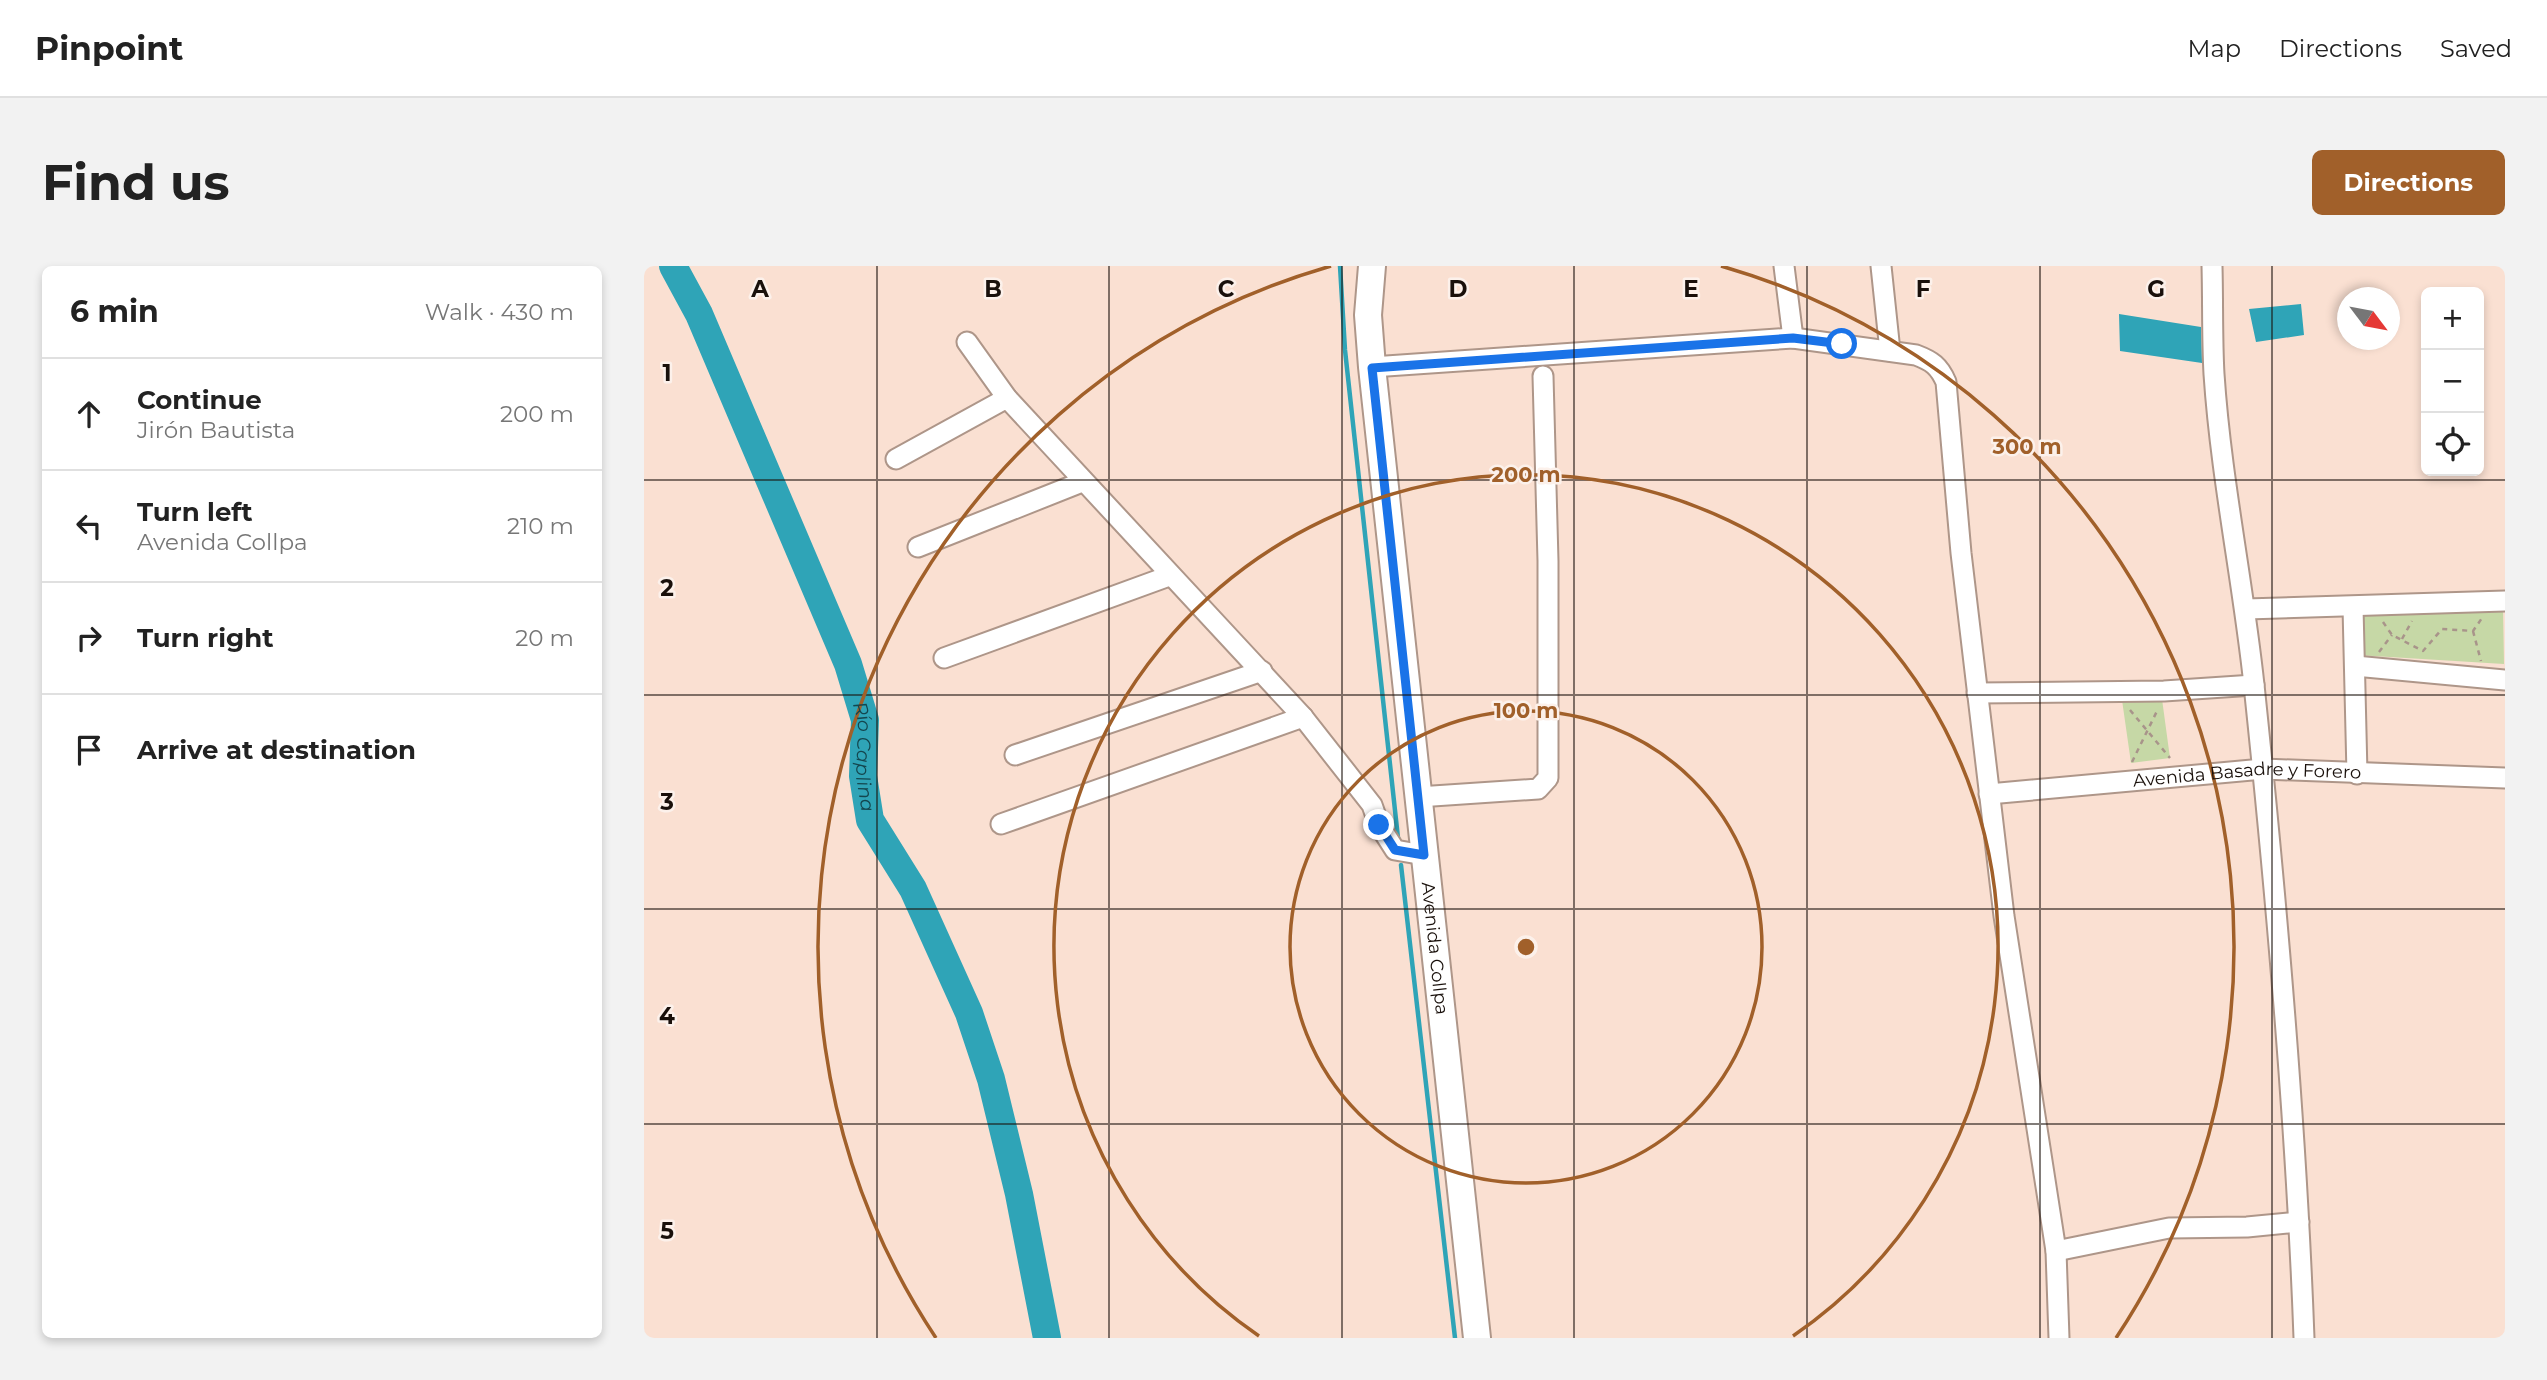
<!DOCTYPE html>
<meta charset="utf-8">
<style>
:root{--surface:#fff;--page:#f2f2f2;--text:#222;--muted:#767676;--line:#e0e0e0;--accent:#a1602a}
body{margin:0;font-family:Montserrat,sans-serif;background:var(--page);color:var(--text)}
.controls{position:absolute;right:21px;top:21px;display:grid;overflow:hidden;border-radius:10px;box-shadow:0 4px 10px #0003}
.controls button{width:63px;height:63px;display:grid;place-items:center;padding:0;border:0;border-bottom:2px solid var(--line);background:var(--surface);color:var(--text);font:35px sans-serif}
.compass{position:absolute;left:1693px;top:21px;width:63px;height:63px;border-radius:50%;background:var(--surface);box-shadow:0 4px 10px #0003;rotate:122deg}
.stop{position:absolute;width:21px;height:21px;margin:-16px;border:5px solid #1a73e8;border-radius:50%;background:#fff}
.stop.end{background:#1a73e8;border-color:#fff;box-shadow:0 2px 7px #0008}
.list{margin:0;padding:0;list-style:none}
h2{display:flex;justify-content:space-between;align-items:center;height:91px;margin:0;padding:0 28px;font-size:30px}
h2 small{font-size:23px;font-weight:400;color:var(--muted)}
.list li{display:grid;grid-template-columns:46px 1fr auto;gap:21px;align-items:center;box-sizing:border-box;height:112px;padding:0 28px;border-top:2px solid var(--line)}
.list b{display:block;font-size:26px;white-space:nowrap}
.list p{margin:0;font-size:23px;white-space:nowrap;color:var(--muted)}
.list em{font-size:23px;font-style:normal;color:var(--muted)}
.icon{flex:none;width:38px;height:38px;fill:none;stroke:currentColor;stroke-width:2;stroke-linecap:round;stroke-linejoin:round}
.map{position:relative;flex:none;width:1861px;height:1072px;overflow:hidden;border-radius:10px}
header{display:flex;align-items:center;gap:42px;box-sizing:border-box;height:98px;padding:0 35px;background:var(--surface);border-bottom:2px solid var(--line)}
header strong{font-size:33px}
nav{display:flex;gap:38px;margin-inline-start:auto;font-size:24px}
.intro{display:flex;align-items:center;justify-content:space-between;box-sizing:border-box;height:168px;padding:0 42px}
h1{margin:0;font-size:49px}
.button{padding:18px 32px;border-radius:10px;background:var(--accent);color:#fff;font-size:24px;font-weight:700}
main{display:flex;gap:42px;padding:0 42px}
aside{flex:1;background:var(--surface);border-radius:10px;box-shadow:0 4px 10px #0003}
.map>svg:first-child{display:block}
</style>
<header>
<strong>Pinpoint</strong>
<nav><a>Map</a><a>Directions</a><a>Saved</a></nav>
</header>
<div class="intro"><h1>Find us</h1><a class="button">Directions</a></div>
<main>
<aside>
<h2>6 min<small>Walk · 430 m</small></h2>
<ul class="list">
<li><svg class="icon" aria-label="ahead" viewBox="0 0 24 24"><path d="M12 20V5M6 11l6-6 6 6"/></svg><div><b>Continue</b><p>Jirón Bautista</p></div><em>200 m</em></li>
<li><svg class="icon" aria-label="left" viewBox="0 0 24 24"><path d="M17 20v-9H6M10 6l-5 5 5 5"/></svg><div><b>Turn left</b><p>Avenida Collpa</p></div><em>210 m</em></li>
<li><svg class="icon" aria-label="right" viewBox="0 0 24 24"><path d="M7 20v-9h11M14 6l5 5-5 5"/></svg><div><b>Turn right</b></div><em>20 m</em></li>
<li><svg class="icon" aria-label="arrive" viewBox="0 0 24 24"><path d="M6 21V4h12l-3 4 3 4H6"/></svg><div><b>Arrive at destination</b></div></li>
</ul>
</aside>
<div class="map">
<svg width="1861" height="1072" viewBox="0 0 1861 1072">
<rect width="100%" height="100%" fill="#fae0d2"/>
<path fill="#c6d8a6" d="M1859,341L1860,398L1713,389L1714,344Z
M1518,433L1526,492L1487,497L1478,434Z"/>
<path fill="#2fa4b7" d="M1657,38L1660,69L1612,76L1605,43Z
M1475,48L1557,61L1558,97L1476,85Z"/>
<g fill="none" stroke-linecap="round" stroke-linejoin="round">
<path stroke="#2fa4b7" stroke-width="4.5" d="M696,0L701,84L754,572
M757,599L811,1072"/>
<path stroke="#2fa4b7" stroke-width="28" id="s1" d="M29,0L55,48L204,398L221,454L219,510L226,554L269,623L325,747L347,813L375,928L403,1072"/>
<g stroke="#ae9689" stroke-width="23">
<g id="minor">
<path d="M1140,0L1149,72"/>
<path d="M1237,0L1246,85"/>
<path d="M1568,0C1569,36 1568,72 1570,108C1577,213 1599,315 1610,419C1633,637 1652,853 1660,1072"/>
<path d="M323,76L363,132L659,451L728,539L735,559L751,584L780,589"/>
<path d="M728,101L1149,72L1272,89C1288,95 1295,100 1302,116L1317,287L1360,650L1412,985L1415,1072"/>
<path d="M252,193L363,132"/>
<path d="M274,281L438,216"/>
<path d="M1709,341L1713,508"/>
<path d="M1602,343L1861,335"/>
<path d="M300,392L525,310"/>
<path d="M1711,400L1861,414"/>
<path d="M1333,427L1520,425L1610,419"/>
<path d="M371,489L618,405"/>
<path id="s2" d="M1345,528L1619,503L1861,512"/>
<path d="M774,531L894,523L904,512V295L899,110"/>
<path d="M357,558L659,451"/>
<path d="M1412,985L1525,962L1603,961L1655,956"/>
</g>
</g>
<g stroke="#ae9689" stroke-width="30">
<g id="major">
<path id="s3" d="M728,0L724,49L728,101L833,1072"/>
</g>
</g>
<path stroke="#a8948a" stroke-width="2.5" stroke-dasharray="5 5" stroke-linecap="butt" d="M1739,356L1748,369L1779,385L1798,363L1829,365L1838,352
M1829,365L1837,395
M1758,373L1768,355
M1735,386L1748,369
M1486,444L1526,492
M1488,496L1514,443"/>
<use href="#minor" stroke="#fff" stroke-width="19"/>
<use href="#major" stroke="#fff" stroke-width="26"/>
</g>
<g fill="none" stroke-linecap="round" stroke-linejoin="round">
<path stroke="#1a73e8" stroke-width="9" d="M735,559L751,584L780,589L728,102L1149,72L1198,78"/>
</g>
<path fill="none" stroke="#19100b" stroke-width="2" stroke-opacity="0.55" d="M233,0V1072M465,0V1072M698,0V1072M930,0V1072M1163,0V1072M1396,0V1072M1628,0V1072M0,214H1861M0,429H1861M0,643H1861M0,858H1861"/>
<g fill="none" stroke="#a1602a" stroke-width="3.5">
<circle cx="882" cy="681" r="236"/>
<path d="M615 1070A472 472 0 1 1 1149 1070"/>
<path d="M292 1072A708 708 0 0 1 687 0M1077 0A708 708 0 0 1 1472 1072"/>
</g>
<g text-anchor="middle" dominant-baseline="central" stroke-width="5" stroke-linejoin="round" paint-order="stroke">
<g font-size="18" fill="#19100b" stroke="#fcf1eb">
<text stroke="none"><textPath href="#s2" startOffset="259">Avenida Basadre y Forero</textPath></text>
<text stroke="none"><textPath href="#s3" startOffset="686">Avenida Collpa</textPath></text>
</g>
<g font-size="19" font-style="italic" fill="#14464e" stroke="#fcf1eb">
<text stroke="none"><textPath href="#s1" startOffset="530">Río Caplina</textPath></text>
</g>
</g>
<g font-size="23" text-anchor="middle" font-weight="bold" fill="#19100b" stroke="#fcf1eb" stroke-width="5" stroke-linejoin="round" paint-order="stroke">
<text x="116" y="31">A</text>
<text x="349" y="31">B</text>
<text x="582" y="31">C</text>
<text x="814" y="31">D</text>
<text x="1047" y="31">E</text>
<text x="1279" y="31">F</text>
<text x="1512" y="31">G</text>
<text x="23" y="115">1</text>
<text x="23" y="330">2</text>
<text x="23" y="544">3</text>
<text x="23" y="758">4</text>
<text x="23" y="973">5</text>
</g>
<circle cx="882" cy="681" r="10" fill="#a1602a" stroke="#fcf1eb" stroke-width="3.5"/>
<g font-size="21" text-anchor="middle" font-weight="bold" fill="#a1602a" stroke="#fcf1eb" stroke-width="5" stroke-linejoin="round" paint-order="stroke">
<text x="1383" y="188">300 m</text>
<text x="882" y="216">200 m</text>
<text x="882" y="452">100 m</text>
</g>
</svg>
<div class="controls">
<button>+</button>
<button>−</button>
<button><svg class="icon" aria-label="locate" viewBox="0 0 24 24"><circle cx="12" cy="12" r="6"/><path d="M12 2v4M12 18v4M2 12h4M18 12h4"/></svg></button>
</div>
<svg class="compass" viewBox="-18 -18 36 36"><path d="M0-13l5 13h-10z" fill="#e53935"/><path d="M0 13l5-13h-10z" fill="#767676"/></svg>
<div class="stop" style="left:1198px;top:78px"></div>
<div class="stop end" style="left:735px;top:559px"></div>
</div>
</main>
